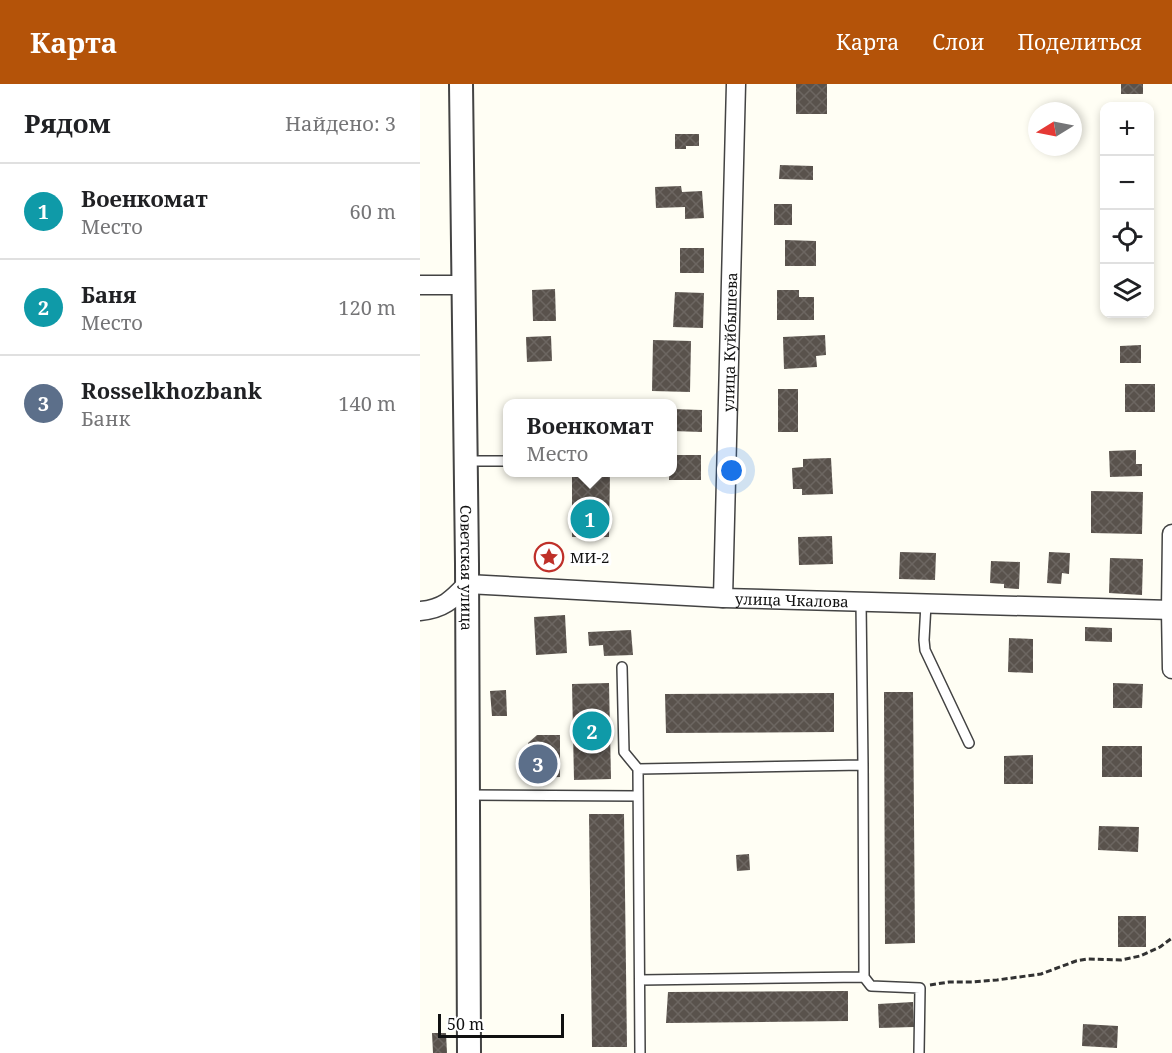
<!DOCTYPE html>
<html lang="ru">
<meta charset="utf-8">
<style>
:root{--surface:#fff;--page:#f2f2f2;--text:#202124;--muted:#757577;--line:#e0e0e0;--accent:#b45309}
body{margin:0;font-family:"Noto Serif",serif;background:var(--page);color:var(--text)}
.controls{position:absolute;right:18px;top:18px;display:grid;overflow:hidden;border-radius:12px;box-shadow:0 3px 9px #0003}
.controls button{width:54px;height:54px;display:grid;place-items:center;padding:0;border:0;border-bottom:2px solid var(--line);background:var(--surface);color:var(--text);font:30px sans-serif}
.compass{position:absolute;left:608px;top:18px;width:54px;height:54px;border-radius:50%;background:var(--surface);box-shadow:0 3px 9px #0003;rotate:260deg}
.scale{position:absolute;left:18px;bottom:15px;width:126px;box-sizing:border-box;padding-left:6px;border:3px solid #101010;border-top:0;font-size:16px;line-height:21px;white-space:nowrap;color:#101010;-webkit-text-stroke:4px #fff;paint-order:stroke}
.you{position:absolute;left:312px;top:387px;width:21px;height:21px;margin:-15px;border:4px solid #fff;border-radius:50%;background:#1a73e8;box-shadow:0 0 0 9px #1a73e833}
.badge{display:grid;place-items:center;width:39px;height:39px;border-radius:50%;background:var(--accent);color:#fff;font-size:20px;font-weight:700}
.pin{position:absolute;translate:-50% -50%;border:3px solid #fff;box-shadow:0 2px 6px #0006}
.popup{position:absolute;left:83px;top:315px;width:174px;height:78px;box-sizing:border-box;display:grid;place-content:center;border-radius:12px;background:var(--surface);filter:drop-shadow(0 2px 4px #0005);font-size:20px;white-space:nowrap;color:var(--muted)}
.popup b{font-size:22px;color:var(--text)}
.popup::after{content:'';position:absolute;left:50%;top:100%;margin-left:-12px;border:12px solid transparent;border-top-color:var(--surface)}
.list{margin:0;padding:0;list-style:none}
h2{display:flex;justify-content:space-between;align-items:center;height:78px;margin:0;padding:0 24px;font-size:26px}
h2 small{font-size:20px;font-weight:400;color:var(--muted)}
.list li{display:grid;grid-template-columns:39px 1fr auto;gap:18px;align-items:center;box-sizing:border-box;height:96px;padding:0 24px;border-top:2px solid var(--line)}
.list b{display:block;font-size:22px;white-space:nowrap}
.list p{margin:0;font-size:20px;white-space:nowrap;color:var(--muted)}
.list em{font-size:20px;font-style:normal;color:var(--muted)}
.icon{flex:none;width:33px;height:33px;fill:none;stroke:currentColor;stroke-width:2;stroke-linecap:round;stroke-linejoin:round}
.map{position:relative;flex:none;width:752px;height:969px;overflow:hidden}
header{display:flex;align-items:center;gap:36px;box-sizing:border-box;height:84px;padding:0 30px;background:var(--accent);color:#fff}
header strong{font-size:28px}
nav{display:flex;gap:33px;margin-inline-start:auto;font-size:21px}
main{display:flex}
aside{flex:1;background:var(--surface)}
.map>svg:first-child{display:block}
</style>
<header>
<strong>Карта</strong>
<nav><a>Карта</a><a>Слои</a><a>Поделиться</a></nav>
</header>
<main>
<aside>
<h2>Рядом<small>Найдено: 3</small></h2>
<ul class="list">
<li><span class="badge" style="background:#0f9aa8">1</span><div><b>Военкомат</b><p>Место</p></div><em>60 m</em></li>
<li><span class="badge" style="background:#0f9aa8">2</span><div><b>Баня</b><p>Место</p></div><em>120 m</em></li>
<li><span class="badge" style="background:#5c6f8a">3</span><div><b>Rosselkhozbank</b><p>Банк</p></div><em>140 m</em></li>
</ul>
</aside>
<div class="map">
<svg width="752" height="969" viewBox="0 0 752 969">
<defs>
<pattern id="building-cross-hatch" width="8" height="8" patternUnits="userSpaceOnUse" patternTransform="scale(1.5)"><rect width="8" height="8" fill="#59524c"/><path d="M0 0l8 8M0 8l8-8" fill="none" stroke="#6c6661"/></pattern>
</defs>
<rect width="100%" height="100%" fill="#fffef4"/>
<path fill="url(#building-cross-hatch)" d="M376,0H407V30H376Z
M701,0H723V10H701Z
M255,50H279V62H266V65H255Z
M360,81L393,82V96L359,95Z
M261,102L262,108L282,107L284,134L265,135V123L236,124L235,103Z
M730,106H733V128H730Z
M354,120H372V141H354Z
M365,156L396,157V182H365Z
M681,161H684V177H682Z
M260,164H284V189H260Z
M135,205L136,237H113L112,206Z
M357,206H379V213H394V236H357Z
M255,208L284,209L283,244L253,243Z
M405,251L406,271L396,272L397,283L364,285L363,253Z
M131,252L132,277L107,278L106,253Z
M233,256L271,257L270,308L232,307Z
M721,261V279H700V262Z
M705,300H735V328H705Z
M358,305H378V348H358Z
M252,325L282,326V348L252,347Z
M716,366V380H722V392L690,393L689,367Z
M252,371H281V396H249V388H252Z
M411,374L413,410L382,411V405H373L372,384L383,383V375Z
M152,388H190L189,453H152Z
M671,407L723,408L722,450L671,449Z
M412,452L413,480L379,481L378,453Z
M480,468L516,469L515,496L479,495Z
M629,468L650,469L649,490L642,489L641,500L627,499Z
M690,474L723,475L722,511L689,509Z
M571,477L600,478L599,505L584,504V500L570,499Z
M145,531L147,569L116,571L114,533Z
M665,543L692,544V558L665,557Z
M211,546L213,571L184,572L183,561L169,562L168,548Z
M589,554L613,555V589L588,588Z
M189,599L191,695L154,696L152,600Z
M693,599L723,600L722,624H693Z
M86,606L87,632H72L70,607Z
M464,608H493L495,859L465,860Z
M414,609V648L246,649L245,610Z
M117,651H140V693L117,694L108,687V659Z
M682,662H722V693H682Z
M613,671V700H584V672Z
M169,730H204L207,963H172Z
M679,742L719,743L718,768L678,766Z
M329,770L330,786L317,787L316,771Z
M698,832H726V863H698Z
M428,907V937L246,939L248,908Z
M493,918L494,943L459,944L458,920Z
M663,940L698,942L697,964L662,962Z
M12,949H26L27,969H13Z"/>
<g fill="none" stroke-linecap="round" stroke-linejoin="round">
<g stroke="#434343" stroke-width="12">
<path id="service" d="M46,377H88
M441,518L443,681L444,893L451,902L500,904L499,969
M506,520L504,556L505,566L549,659
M202,583L204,668L218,685
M48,711L218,712
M220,896L444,893
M220,969L218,685L443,681"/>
</g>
<g stroke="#434343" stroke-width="21">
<g id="minor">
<path d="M0,201H44"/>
<path d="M752,450L751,526L752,585"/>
<path id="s1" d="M303,514L316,0"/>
<path id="s2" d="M0,527C23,525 32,516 47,500L303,514L752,526"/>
</g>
</g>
<g stroke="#434343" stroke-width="26">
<g id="tertiary">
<path id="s3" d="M41,0L47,480L49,969"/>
</g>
</g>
<path stroke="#323232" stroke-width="3" stroke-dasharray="6 3" stroke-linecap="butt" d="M510,901L529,898H553L577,896L621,890L656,877L667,875L701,876L720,872L740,863L752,854"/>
<use href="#service" stroke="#fff" stroke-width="9"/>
<use href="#minor" stroke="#fff" stroke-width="18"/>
<use href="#tertiary" stroke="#fff" stroke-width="22"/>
</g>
<defs>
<g id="sight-ring" transform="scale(1.5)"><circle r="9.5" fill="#fff" stroke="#bf3029" stroke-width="1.5"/><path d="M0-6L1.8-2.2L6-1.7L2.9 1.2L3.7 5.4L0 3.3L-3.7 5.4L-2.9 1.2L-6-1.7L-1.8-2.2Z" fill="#bf3029"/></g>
</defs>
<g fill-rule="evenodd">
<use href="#sight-ring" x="129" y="473"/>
</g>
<g text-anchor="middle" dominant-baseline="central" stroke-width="6" stroke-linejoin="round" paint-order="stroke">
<g font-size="15" fill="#101010" stroke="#fff">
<text stroke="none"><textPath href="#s1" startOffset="256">улица Куйбышева</textPath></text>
<text stroke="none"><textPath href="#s3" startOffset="484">Советская улица</textPath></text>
<text stroke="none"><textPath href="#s2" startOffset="381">улица Чкалова</textPath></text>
</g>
<g font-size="15" fill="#101010" stroke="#fff" text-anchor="start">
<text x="150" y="473">МИ-2</text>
</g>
</g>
</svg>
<div class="controls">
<button>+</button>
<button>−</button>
<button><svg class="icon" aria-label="locate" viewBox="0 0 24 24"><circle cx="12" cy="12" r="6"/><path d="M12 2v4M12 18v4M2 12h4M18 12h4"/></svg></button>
<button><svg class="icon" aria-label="layers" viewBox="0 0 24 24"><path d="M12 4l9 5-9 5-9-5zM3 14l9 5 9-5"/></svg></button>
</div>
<svg class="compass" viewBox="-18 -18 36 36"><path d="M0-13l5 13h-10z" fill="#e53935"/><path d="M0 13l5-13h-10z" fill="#757577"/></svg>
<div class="scale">50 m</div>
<div class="you"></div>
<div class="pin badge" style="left:170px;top:435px;background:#0f9aa8">1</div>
<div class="popup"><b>Военкомат</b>Место</div>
<div class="pin badge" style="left:172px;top:647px;background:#0f9aa8">2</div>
<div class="pin badge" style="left:118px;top:680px;background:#5c6f8a">3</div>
</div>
</main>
